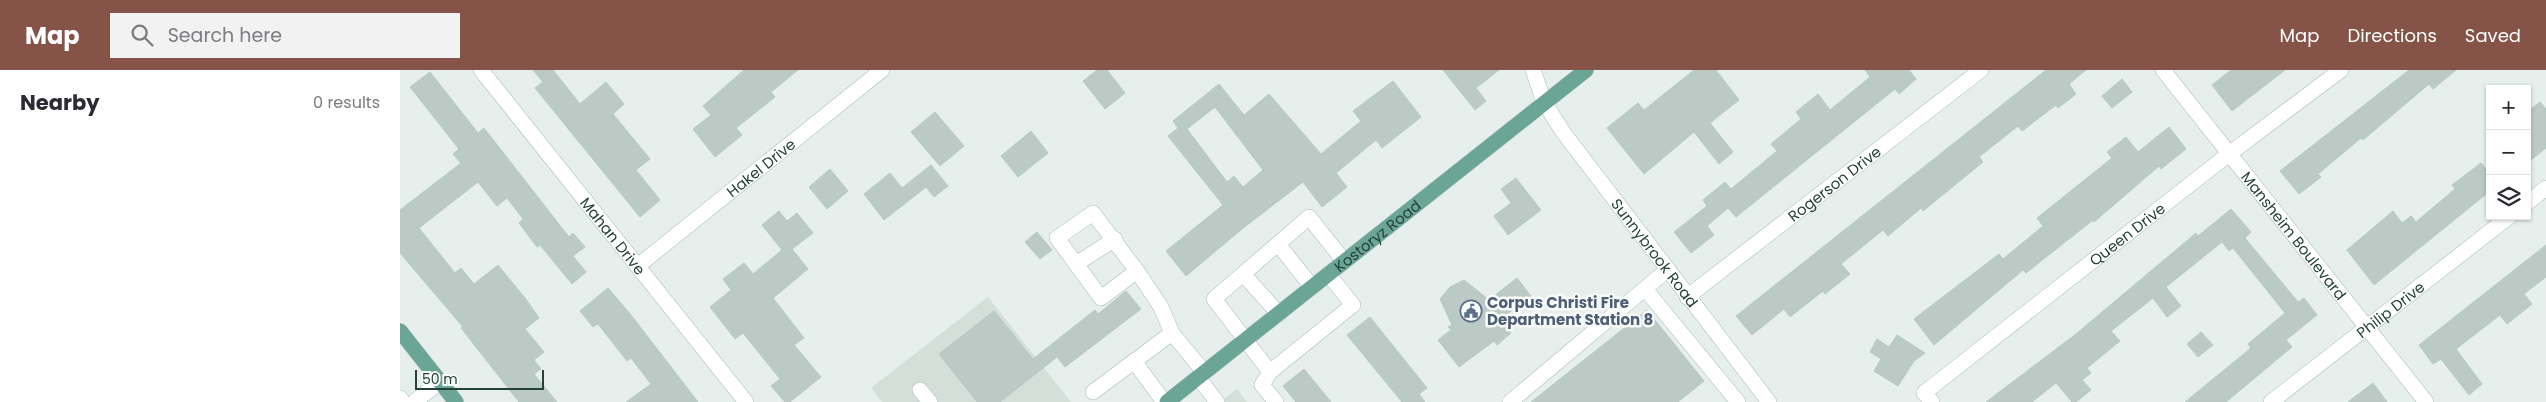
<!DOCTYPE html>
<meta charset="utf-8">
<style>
:root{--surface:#fff;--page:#f2f2f3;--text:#2b2b33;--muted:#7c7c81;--line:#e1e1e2;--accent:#855347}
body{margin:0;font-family:Poppins,sans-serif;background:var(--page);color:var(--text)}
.controls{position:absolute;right:15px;top:15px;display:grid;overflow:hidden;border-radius:0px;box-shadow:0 1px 4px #0004}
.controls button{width:45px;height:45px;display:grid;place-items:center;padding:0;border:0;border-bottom:1px solid var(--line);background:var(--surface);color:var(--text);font:25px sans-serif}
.scale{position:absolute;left:15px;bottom:12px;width:129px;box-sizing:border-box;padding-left:5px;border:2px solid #24423a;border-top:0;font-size:14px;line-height:18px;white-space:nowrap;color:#24423a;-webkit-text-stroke:4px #f7fbf9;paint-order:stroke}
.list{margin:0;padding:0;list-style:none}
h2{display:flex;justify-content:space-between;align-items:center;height:65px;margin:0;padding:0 20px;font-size:21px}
h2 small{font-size:16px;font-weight:400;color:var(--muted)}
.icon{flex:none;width:28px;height:28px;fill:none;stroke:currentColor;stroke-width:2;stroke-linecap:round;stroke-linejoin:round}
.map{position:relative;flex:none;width:2146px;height:332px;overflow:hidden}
header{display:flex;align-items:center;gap:30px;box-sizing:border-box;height:70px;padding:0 25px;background:var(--accent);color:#fff}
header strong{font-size:24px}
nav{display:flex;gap:28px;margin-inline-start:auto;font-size:18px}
.search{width:350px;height:45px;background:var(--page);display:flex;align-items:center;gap:12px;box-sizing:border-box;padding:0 18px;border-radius:0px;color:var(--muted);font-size:19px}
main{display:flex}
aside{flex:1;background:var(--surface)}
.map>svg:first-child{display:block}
</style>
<header>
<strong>Map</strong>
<div class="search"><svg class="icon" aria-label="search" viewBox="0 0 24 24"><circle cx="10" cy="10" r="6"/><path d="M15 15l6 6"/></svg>Search here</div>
<nav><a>Map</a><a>Directions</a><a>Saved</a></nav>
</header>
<main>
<aside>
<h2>Nearby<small>0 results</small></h2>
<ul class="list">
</ul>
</aside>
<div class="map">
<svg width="2146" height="332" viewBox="0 0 2146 332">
<rect width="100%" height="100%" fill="#e6efeb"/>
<path fill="#d4dfda" d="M588,227L671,332H482L471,318Z
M837,319L847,332H820Z"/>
<path fill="#bbcac4" stroke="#b8c9c2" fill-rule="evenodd" d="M133,0H153L180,34L206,12L224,34L213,44L250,89L236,100L260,130L240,147L135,18L143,12Z
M344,0H398L371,22L375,27L336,58L342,65L315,87L293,59L311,45L303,36Z
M697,0H707L725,23L705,39L683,11Z
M1043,0H1099L1076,18L1086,31L1075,40Z
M1294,0H1316L1339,30L1310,53L1333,82L1319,94L1294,62L1244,104L1207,58L1238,33L1244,40Z
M1465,0H1509L1516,9L1499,24L1495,19L1336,147L1328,138L1307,156L1314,165L1291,183L1274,162L1307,136L1303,130L1325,112L1331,119L1377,81L1371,74L1401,49L1396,42L1418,24L1430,40L1470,7Z
M1646,0H1686L1669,14L1676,24L1658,38L1656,35L1622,61L1618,56L1579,87L1583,92L1523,141L1521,138L1488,166L1483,160L1441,194L1450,204L1425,224L1423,221L1390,247L1384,239L1352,265L1336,246Z
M1831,0H1885L1832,41L1812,15Z
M2009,0H2056L2033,19L2029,14L1963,70L1961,68L1918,104L1921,107L1899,124L1880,101Z
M30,2L78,63L84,58L169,167L173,163L185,177L173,186L186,202L172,214L140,175L137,177L119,153L123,149L107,128L97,136L78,112L19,158L55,203L61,198L74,214L98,195L125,228L139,248L125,259L144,282L134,290L141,299L134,304L157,332H119L61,258L63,257L0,183V140L61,93L53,84L59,79L10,17Z
M1722,9L1732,22L1712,38L1702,26Z
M993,11L1021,47L982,78L976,70L936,103L947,117L922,137L903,112L842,159L786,206L766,181L823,135L768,66L778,58L773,51L819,14L844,45L869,24L921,84L961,51L953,41ZM815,37L863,100L843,117L834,106L827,112L787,59Z
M2140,32L2146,39V78L2127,93V42Z
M535,42L564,76L540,96L511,62Z
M1769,57L1786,79L1761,99L1759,96L1694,152L1693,150L1626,203L1623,200L1534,275L1514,249L1599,184L1603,189L1643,156L1637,148L1712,88L1707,82L1726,67L1738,82Z
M631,61L648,83L618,107L601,86Z
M2081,93L2090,104V121L1974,215L1947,180L1993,141L2002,153L2011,146L2016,152L2055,119L2052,115Z
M531,95L548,116L534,127L526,117L484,150L464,124L490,103L502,118Z
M430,99L448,121L427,139L409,117Z
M1116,108L1141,140L1108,165L1094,146L1111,133L1101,119Z
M1831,139L1851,162L1845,168L1898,232L1904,228L1917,245L1886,270L1892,277L1826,332H1785L1851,278L1848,274L1885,243L1833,178L1829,181L1822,172L1766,217L1781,236L1767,247L1753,228L1711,261L1720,271L1687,298L1691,303L1682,310L1691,320L1676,332H1672L1656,313L1632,332H1586L1676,264L1796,163L1798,166Z
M379,141L387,151L397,143L413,163L392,179L408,199L373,228L404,268L394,275L421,307L390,332H385L371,316L380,309L343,263L335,269L310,237L331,220L323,209L344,193L353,204L382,180L362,155Z
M637,162L652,180L640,189L625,172Z
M2146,175V207L2124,224L2132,234L2107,254L2100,245L2056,279L2082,314L2069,325L2041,289L2033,294L2019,275Z
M1117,208L1131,226L1101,249L1111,263L1097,275L1094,271L1059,297L1038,270L1051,260L1048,257L1052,255L1040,229L1050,217L1064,210L1089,230Z
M208,218L231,245L298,332H226L251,314L231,288L227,291L198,254L193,257L180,241Z
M726,221L741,239L665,297L657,287L600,332H577L539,284L594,241L633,289L695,240L698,244Z
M1247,240L1304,311L1278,332H1131Z
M970,247L1027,318L1019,324L1025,332H1002L947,265Z
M1801,262L1813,275L1798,287L1787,274Z
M1497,265L1525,283L1514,291L1498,316L1474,301L1481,289L1470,282L1477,269L1489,277Z
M904,299L931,332H896L883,316Z
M1973,313L1987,332H1948Z"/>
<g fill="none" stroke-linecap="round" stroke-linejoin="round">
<g stroke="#a8b8b2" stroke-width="16">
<g id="minor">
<path id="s1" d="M81,0L346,332"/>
<path id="s2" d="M1133,0L1144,32L1163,62L1369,332"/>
<path id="s3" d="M1763,0L2026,332"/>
<path d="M2127,133L2146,118"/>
<path d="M878,174L912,217"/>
<path d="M676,194L715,169"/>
<path id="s4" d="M239,195L482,0"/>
<path d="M737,201L693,143L657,168L701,228L737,201L761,237L772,263"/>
<path d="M843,204L879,244"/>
<path d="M928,204L953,235L870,302L814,229L909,147L944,191"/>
<path d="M1245,219L1338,332"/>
<path id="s5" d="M1287,227L1581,0"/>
<path d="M734,291L764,332"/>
<path d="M870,302L862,315L876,332"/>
<path d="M798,307L817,332"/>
<path d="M520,320L530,332"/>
<path d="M693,322L772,263L804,302"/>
<path d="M0,328L3,332"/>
<path d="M14,332L40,312"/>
<path d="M1110,332L1267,200"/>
<path id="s6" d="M1532,332L1524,323L1829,84L1941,0"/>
<path id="s7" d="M1871,332L2110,146"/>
</g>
</g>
<g stroke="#c2cac8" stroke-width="16">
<g id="major">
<path d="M0,261L56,332"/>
<path id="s8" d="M767,332L1186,0"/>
</g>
</g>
<use href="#minor" stroke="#fff" stroke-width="15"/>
<use href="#major" stroke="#6aa596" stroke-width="15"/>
</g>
<defs>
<g id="civic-ring" transform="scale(1.125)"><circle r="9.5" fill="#f7fbf9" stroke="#5c6f8a" stroke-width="1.5"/><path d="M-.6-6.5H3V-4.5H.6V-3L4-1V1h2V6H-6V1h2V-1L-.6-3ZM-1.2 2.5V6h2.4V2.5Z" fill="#5c6f8a"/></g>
</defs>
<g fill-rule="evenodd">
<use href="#civic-ring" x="1071" y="241"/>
</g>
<g text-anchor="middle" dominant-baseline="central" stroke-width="5" stroke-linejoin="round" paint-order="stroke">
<g font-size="15" fill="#24423a" stroke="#f7fbf9">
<text stroke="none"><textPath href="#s4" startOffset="156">Hakel Drive</textPath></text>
<text stroke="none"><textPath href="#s5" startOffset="186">Rogerson Drive</textPath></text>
<text stroke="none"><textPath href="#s6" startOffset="270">Queen Drive</textPath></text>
<text stroke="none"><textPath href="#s1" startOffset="212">Mahan Drive</textPath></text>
<text stroke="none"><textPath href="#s8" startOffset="268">Kostoryz Road</textPath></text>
<text stroke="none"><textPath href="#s3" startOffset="211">Mansheim Boulevard</textPath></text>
<text stroke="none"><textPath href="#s2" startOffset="221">Sunnybrook Road</textPath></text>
<text stroke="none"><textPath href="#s7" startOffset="151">Philip Drive</textPath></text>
</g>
<g font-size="15" font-weight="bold" fill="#4e5e75" stroke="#f7fbf9" text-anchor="start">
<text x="1087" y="232">Corpus Christi Fire<tspan x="1087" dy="17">Department Station 8</tspan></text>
</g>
</g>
</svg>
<div class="controls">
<button>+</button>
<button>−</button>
<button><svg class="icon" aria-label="layers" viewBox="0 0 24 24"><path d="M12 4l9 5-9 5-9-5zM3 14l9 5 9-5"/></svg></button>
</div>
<div class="scale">50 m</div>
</div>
</main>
